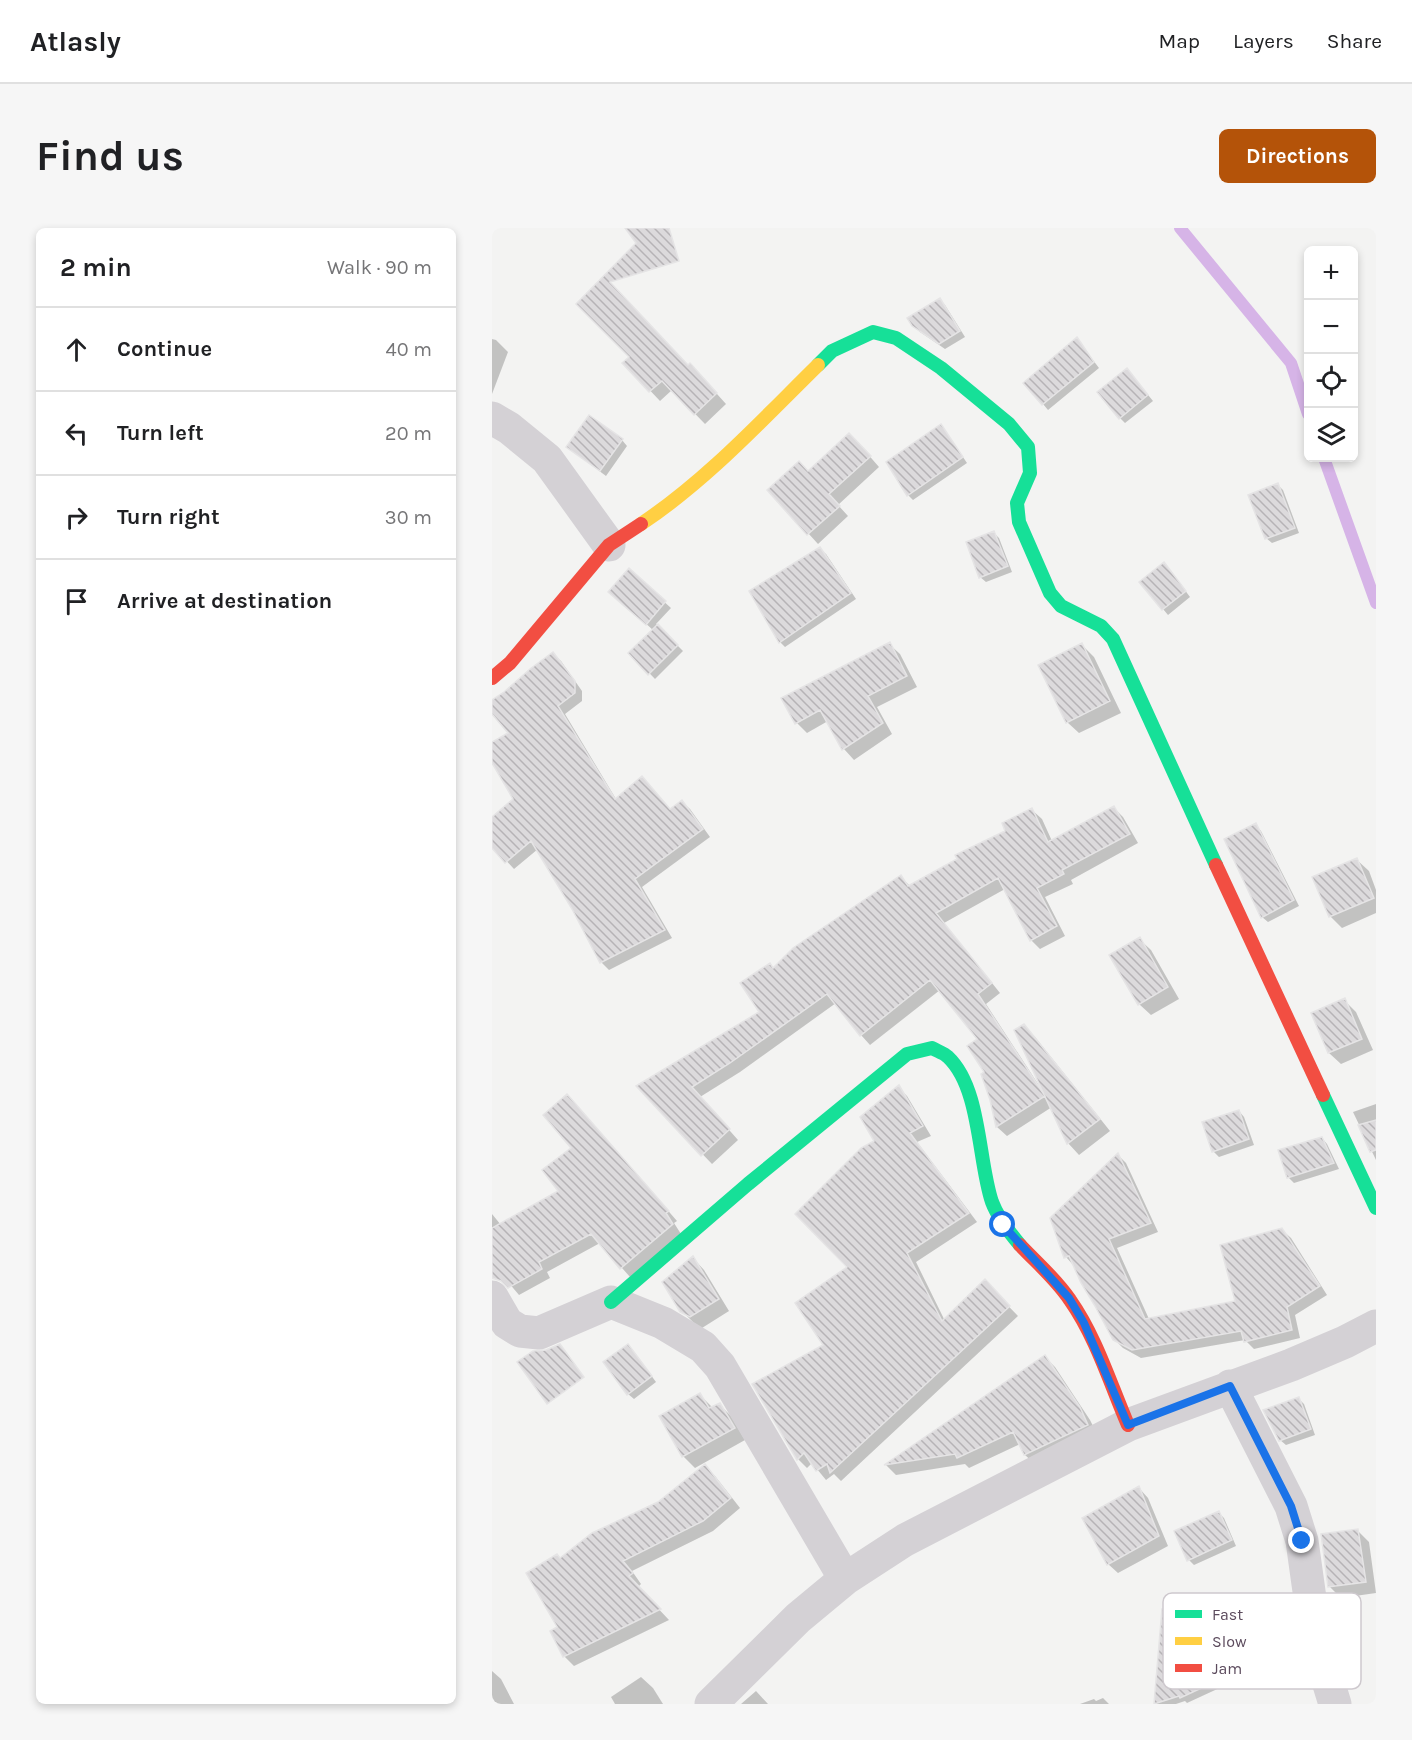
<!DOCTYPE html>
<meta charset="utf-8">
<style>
:root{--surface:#fff;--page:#f6f6f6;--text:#202124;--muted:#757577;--line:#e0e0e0;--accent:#b45309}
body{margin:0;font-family:Karla,sans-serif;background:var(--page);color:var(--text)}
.controls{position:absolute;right:18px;top:18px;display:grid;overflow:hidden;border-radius:9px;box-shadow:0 3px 9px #0003}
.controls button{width:54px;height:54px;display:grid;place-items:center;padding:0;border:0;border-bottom:2px solid var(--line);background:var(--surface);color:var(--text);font:30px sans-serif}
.stop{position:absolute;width:18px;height:18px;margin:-14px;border:4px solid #1a73e8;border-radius:50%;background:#fff}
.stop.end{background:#1a73e8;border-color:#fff;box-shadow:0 2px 6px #0008}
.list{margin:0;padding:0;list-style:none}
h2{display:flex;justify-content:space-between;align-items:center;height:78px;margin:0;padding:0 24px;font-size:26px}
h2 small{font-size:20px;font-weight:400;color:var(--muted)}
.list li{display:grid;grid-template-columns:39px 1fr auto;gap:18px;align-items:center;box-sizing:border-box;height:84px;padding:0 24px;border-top:2px solid var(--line)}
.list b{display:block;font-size:22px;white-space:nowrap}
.list em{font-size:20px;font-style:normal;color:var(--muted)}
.icon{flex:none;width:33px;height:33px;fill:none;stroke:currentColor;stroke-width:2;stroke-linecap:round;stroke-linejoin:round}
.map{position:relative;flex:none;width:884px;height:1476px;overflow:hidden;border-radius:9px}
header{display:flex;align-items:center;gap:36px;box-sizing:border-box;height:84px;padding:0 30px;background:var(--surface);border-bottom:2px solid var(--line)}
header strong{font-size:28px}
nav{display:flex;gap:33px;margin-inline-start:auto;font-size:21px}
.intro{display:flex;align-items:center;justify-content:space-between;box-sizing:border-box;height:144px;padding:0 36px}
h1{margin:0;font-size:42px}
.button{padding:15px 27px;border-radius:9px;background:var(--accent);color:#fff;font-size:21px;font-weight:700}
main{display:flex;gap:36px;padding:0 36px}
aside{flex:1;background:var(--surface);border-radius:9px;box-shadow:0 3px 9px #0003}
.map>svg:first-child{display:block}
</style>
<header>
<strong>Atlasly</strong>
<nav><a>Map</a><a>Layers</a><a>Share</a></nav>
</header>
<div class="intro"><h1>Find us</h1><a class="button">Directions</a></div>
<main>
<aside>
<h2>2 min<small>Walk · 90 m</small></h2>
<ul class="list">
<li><svg class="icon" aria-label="ahead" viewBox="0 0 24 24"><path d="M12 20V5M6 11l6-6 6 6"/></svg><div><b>Continue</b></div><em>40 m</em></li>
<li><svg class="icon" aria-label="left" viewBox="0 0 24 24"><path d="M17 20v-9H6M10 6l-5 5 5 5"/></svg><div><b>Turn left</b></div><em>20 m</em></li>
<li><svg class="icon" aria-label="right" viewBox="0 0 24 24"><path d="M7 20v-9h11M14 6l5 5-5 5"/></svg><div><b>Turn right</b></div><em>30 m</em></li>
<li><svg class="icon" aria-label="arrive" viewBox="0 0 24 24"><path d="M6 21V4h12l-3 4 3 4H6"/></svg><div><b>Arrive at destination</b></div></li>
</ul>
</aside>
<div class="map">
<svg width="884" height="1476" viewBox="0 0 884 1476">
<defs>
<pattern id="building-back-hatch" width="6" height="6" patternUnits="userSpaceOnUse" patternTransform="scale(1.5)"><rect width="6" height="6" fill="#dcdadc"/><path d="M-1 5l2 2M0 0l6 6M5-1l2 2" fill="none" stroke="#b6b3b6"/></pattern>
</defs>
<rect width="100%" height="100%" fill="#f3f3f2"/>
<path fill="#0003" d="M448,72L453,77L473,109L453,121L428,104L421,97Z
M0,111L4,112L16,124L0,166Z
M585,111L607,140L556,182L551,176Z
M132,135L196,139L208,147L234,176L213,196L180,162L168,173Z
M640,147L661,173L633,195L628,190Z
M454,204L475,235L421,272L416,267Z
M130,212L135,218L114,248L82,224Z
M367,216L387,239L346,277L356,288L326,316L277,262L317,245Z
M786,257L791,262L807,305L780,315L774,310Z
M502,305L507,310L520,344L494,354L488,349Z
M328,321L334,326L364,371L293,419L288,414Z
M137,342L179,380L164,396L191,423L163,451L138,425L161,402L124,369Z
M678,342L698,369L676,387L671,381Z
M397,416L408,426L425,459L385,479L400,506L362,532L352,521L336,493L315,505L305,495Z
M590,417L602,429L629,485L587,505L575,494Z
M61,426L69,433L90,463V473L73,486L124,571L150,550L179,582L190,574L198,581L218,609L150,659L180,710L117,742L109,734L81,680L46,621L22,641L0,617V591L23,571L0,532V516L18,505L0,484V475Z
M621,579L631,589L646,615L579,652L581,656L553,669L573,708L548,721L539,712L513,661L452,695L508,765L494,776L548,859L550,858L532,798L543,809L618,903L587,927L576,915L560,879L515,908L505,899L487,812L448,762L378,817L369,807L344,775L248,844L208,869L246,912L220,936L146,859L269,784L282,741L409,649L419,659L515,604L540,582L550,591L560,613Z
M764,597L769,603L807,678L776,694L770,689Z
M865,632L877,643L884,662V685L850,700L838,688Z
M647,711L659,722L687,771L659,787L647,776Z
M852,772L864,784L881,822L849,836L837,825L821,786Z
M406,859L415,868L439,908L425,914L485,994L424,1034L453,1093L493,1054L526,1088L349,1253L342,1246L334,1252L320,1235L315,1240L306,1231L263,1157L334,1117L357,1039L384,913Z
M884,876V932L861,884Z
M747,883L752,889L762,917L727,929L721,923Z
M101,896L185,993L182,995L189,1006L138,1049L108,1015L55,1044L58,1050L27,1067L0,1035V986L9,997L68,963L81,920Z
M830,910L835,916L847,941L802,955L796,949Z
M626,927L634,935L666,1004L625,1020L657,1091L745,1074L790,1002L799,1010L835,1067L803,1087L808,1110L762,1121L753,1112L649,1130L631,1120L622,1111L582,1038L574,1029Z
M201,1030L212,1042L237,1083L210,1100L202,1095L190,1083Z
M141,1123L164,1154L142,1171L136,1166Z
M553,1129L563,1139L598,1192L606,1208L544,1237L533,1227L528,1216L477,1240L473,1236L404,1247L394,1237Z
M208,1167L221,1180L227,1176L239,1188L253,1212L203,1240L191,1228Z
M806,1170L812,1176L823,1207L794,1217L788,1212Z
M213,1238L223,1248L248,1280L221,1303L140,1343L149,1356L146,1359L177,1392L82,1438L72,1428L68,1400V1331L167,1275Z
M647,1260L656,1270L676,1318L626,1345L616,1336Z
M726,1284L732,1290L744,1318L702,1337L697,1332Z
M865,1302L877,1314L884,1365L849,1370L838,1359Z
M672,1382L717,1392L734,1457L695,1475L693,1473L684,1476H663Z
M0,1443L9,1451L22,1476H0Z
M149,1449L161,1460L171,1476H123L119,1469Z
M264,1463L276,1476H249Z
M611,1470L617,1476H588L602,1471L604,1473Z"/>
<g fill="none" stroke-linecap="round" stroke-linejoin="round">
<path stroke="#d6b4e7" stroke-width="12" d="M688,0L799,135L816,186
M832,230L884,375"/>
</g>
<path fill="url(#building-back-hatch)" stroke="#e5e4e5" stroke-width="1.5" d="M133,0H177L187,33L118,54L196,137L198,135L225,165L202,187L170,153L157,164L130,135L137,129L84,76L144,15Z
M448,70L468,103L447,116L420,98L415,90Z
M585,109L602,134L550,177L531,155Z
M635,140L656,167L627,191L605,164Z
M97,187L131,211L108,243L74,219Z
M449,196L471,229L415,268L394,234Z
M357,205L379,228L337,266L348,278L315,307L275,262L307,233L316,243Z
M786,255L803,300L773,311L756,267Z
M502,303L516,338L487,350L474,314Z
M328,319L359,365L287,415L257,363Z
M672,334L694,363L670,382L647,354Z
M137,340L174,373L154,397L116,364Z
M166,396L186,417L156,447L136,425Z
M398,414L415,448L376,468L391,495L350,522L328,482L303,496L289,470Z
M590,415L618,473L574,495L546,437Z
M61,424L83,453V465L66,478L123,571L150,548L178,581L190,572L211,601L143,651L173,702L108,735L80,681L39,613L13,635L0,620V589L21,571L0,535V514L16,505L0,486V472L12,464L38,441Z
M622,578L638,606L570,642L572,646L545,660L565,698L538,713L506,650L444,685L500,755L486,766L553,868L504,899L498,872L489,846L492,844L475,818L485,811L438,752L368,808L335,766L238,835L200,859L238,901L209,928L144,858L267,784L248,755L278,735L281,740L301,720L409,647L416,658L465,631L463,627L513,603L510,595L540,580L556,614Z
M764,595L802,672L769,690L732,611Z
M865,630L882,670L837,689L820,649Z
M648,709L676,759L646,777L617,727Z
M853,770L870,811L836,825L819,785Z
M532,796L608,891L575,916L522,802Z
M407,857L431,898L418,905L477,985L415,1025L450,1093L493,1051L518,1078L338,1245L335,1236L324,1243L312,1225L305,1232L260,1156L331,1117L303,1075L355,1039L303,986L369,920L382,913L368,889Z
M75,866L177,983L174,985L181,996L128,1041L99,1006L47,1034L50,1041L16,1060L9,1053L0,1050V1000L66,963L50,942L79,920L51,887Z
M747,882L757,911L720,924L710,894Z
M884,892V922L878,924L866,897Z
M830,909L842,935L795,950L786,922Z
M626,925L659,995L617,1011L653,1091L743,1073L728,1017L790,1000L828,1058L795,1079L800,1102L752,1114L749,1103L640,1122L621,1112L603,1078L589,1055L577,1028L572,1030L558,990Z
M201,1028L227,1071L198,1089L188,1084L170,1054Z
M68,1116L92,1149L55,1176L25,1134L41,1123L54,1122Z
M136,1116L160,1148L135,1167L111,1134Z
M553,1127L588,1179L596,1197L532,1227L521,1204L465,1230L463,1226L392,1237Z
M208,1165L217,1180L228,1175L243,1200L190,1229L167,1188Z
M807,1169L819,1201L787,1213L771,1182Z
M213,1236L239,1270L211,1293L131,1333L141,1345L137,1348L169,1381L71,1429L58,1403L65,1399L34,1345L65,1326L68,1330L100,1305L166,1274Z
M647,1258L667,1308L615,1337L590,1290Z
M727,1283L740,1312L695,1333L682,1303Z
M866,1301L874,1354L836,1359L829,1306Z
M670,1381L738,1387L751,1445L731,1450L688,1470L687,1468L662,1476Z"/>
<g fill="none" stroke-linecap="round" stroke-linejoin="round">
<path stroke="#d4d1d5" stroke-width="33" d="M0,190L17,200L55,231L117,317
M0,1069L15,1095L28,1103L47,1105L119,1074L171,1095L211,1119L228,1138L353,1351
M738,1158L799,1278L810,1313L821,1392L831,1437L843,1476
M219,1476L306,1390L353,1351L413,1312L636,1197L799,1137L853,1114L884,1098"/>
<path stroke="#16e098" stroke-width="14" d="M326,137L340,123L381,104L404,110L449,140L517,196L536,219L538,245L525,275L527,294L558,365L569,378L609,398L621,411L724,637
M831,867L884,980
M119,1074L256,956L415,826L440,820C445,823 452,825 456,829C489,860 486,933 500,974C506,990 517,1004 528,1017"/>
<path stroke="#ffcf43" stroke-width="14" d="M149,296C215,252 270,192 326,137"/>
<path stroke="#f24e42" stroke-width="14" d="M0,450L18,435L117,317L149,296
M724,637L831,867
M528,1017C545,1035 564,1051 578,1072C604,1109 618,1155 636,1197"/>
</g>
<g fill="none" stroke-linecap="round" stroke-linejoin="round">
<path stroke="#1a73e8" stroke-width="8" d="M511,997L577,1070L592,1095L636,1197L738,1158L799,1278L810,1313"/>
</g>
<rect x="671" y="1365" width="198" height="96" rx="9" fill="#fff" stroke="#cec9ce" stroke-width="1.5"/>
<rect x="683" y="1382" width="27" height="8" fill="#16e098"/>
<rect x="683" y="1409" width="27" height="8" fill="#ffcf43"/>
<rect x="683" y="1436" width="27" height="8" fill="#f24e42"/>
<g font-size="16" fill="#5c4b5d">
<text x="720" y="1392">Fast</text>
<text x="720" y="1419">Slow</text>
<text x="720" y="1446">Jam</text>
</g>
</svg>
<div class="controls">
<button>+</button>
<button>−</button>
<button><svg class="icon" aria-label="locate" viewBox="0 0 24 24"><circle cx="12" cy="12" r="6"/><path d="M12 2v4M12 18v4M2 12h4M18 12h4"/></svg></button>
<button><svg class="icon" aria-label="layers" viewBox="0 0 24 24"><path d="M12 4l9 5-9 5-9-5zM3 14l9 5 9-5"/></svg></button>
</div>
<div class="stop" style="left:511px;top:997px"></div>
<div class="stop end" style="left:810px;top:1313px"></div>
</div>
</main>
